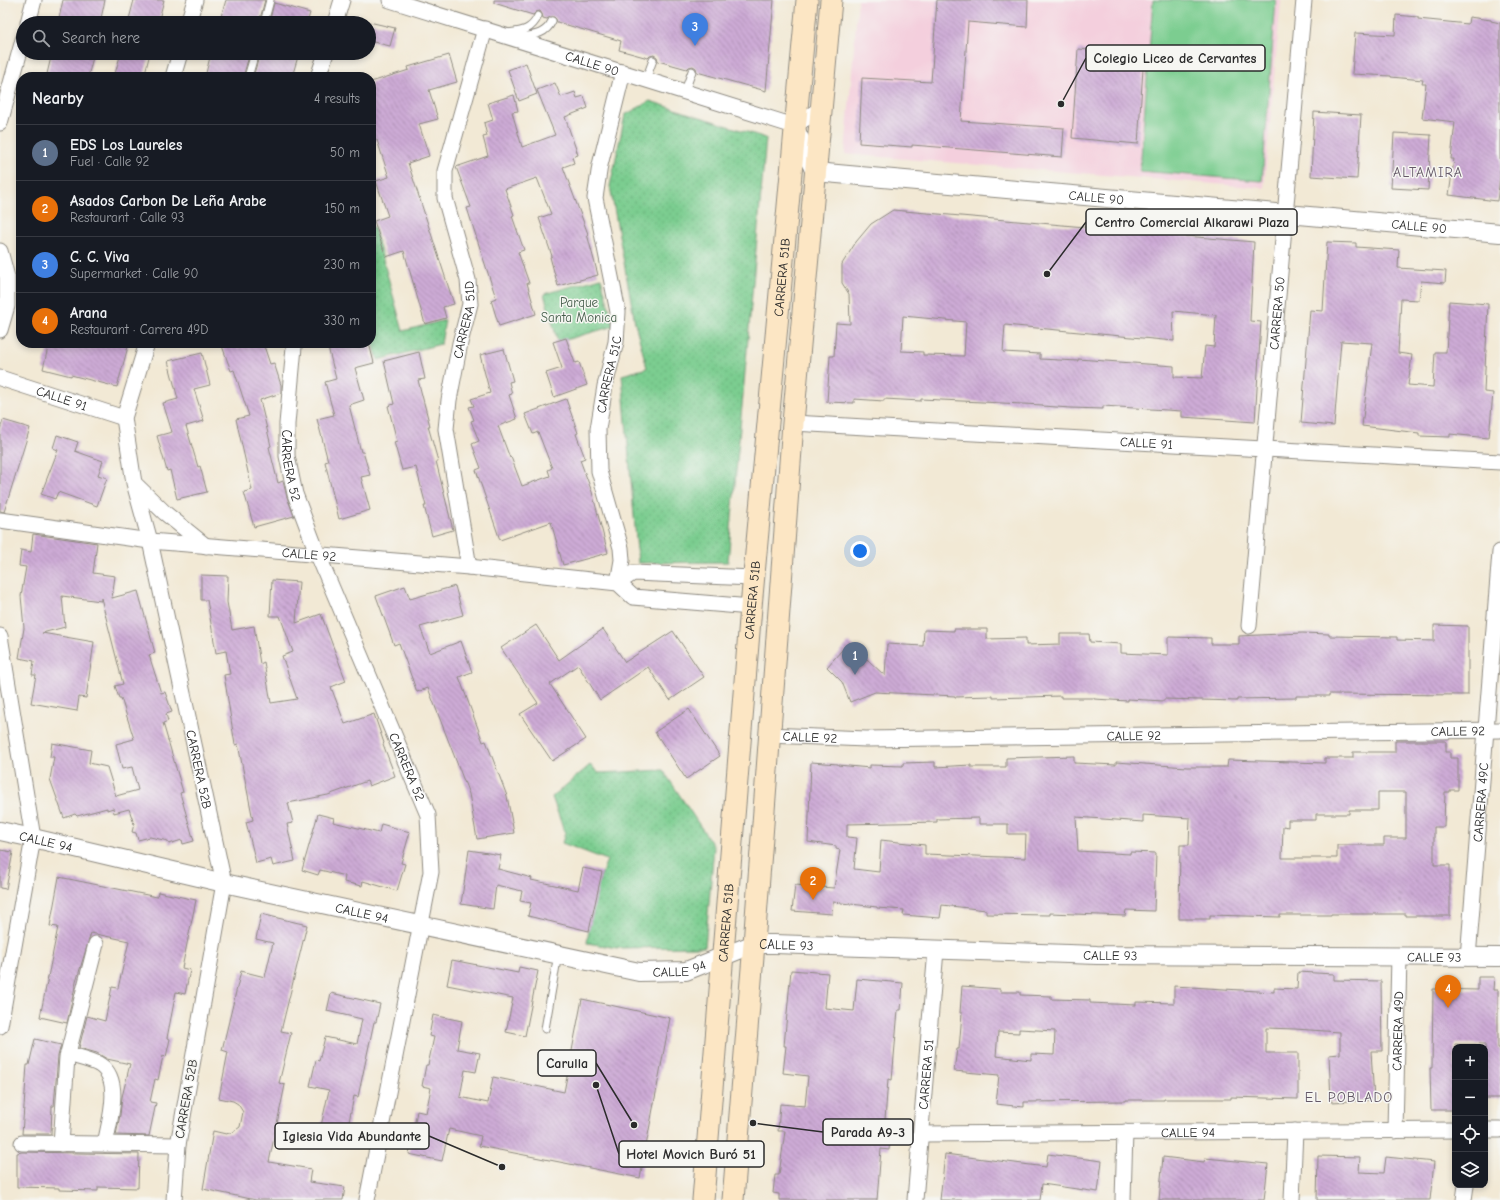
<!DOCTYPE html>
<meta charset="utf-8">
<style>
:root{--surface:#171b24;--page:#242831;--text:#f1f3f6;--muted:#9ea1a6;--line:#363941;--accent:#1a73e8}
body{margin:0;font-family:"Comic Neue",sans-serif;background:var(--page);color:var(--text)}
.controls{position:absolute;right:12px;bottom:12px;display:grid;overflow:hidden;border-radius:8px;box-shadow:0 2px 6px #0003}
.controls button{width:36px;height:36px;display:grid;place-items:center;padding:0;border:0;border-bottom:1px solid var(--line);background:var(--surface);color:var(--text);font:20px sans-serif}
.you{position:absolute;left:860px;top:551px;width:14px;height:14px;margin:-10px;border:3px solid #fff;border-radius:50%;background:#1a73e8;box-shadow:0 0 0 6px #1a73e833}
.badge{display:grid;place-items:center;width:26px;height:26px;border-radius:50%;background:var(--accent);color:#fff;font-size:13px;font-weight:700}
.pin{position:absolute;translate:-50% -33px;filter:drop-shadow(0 1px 2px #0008)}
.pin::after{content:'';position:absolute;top:21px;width:14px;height:12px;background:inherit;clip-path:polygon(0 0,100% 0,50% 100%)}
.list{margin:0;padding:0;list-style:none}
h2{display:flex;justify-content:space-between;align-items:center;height:52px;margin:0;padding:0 16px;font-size:17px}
h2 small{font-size:13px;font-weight:400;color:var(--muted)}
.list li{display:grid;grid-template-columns:26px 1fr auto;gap:12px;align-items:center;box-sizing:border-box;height:56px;padding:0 16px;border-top:1px solid var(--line)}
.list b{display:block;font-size:15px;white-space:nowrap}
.list p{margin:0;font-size:13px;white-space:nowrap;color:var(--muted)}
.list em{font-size:13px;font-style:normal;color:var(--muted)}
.icon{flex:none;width:22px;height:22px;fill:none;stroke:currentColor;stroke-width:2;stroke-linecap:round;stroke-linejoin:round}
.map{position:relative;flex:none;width:1500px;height:1200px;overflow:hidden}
.search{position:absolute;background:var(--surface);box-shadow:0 2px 6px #0003;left:16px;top:16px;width:360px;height:44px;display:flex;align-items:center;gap:10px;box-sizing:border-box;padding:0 14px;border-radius:22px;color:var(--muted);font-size:15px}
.panel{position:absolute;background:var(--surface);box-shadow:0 2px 6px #0003;left:16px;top:72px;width:360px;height:276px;border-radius:16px}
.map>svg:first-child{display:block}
</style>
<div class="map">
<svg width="1500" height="1200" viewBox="0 0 1500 1200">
<defs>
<pattern id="grass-dots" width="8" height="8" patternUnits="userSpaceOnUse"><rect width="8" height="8" fill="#7bcd90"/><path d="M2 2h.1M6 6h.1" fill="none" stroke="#6ab07c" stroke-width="1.8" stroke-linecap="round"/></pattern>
<pattern id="building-back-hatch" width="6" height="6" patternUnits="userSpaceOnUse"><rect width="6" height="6" fill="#cdabd6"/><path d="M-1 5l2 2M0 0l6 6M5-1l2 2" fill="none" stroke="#a78bae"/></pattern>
</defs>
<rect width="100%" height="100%" fill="#f6f6f2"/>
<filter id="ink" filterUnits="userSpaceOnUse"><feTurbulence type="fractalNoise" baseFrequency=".025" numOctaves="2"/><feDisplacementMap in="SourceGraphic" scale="8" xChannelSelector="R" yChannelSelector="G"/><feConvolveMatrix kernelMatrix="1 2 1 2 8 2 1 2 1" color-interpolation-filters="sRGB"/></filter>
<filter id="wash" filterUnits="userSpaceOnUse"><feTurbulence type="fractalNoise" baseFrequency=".012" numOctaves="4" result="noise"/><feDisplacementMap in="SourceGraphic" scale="16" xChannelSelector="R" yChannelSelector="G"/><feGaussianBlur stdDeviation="0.9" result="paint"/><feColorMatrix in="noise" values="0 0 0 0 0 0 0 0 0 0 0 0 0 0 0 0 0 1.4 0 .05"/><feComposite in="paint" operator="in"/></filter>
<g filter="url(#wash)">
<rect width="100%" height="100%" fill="#f2e9d5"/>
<path fill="#f4cfdd" d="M858,0H1281L1264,188L845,154Z"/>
<path fill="url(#grass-dots)" stroke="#537c5e" d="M650,101L766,138L728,562L638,563L622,375L647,368L635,323L610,186L625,115Z
M371,227H374L403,331L445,320L441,344L378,360L371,337Z
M601,278L614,326L558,342L544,294Z
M590,765L599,773L663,770L714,847L705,947L617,948L587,943C590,917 597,883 607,860L562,843L565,833L552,797Z"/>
<path fill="#7bcd90" stroke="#537c5e" d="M1153,0H1276L1262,181L1140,171Z"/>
<g id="blocks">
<path fill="url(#building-back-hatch)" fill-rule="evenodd" d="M63,0H105L100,23H58Z
M134,0H164L158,23H128Z
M226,0H265L259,23H219Z
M494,0H774L766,91L697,72L696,68L693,66L689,67L687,69L658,61L657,57L654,55L650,56L648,58L619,50L621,41L557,22L556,19L554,17H550L547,19L543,18L542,14L540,11L536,12L533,15L494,3Z
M937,0H1028L1027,27L968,22L961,121L1064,128L1062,157L912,145V147L859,143L862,78L931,82Z
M274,3L310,13L307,23H269Z
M1396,15L1418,17V19L1468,24L1469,17L1491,20V21L1500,23V177L1497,201L1449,195L1454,159H1451L1455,122L1422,118L1426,84H1422L1423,80L1391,77V76L1352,74L1355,33L1395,35Z
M369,22L395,28L390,46L369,41Z
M1078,49L1144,54L1138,144L1072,138Z
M52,53H94L88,77H62L47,74Z
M121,53H150L144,77H114Z
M211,53H250L243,77H205Z
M260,53H299L292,77H253Z
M449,55L457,82L429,90L438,119L419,124L429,156L408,163L454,304L443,307L446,318L425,324L404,251L386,257L374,221L388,216L376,181L389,177L377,140L371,142V82L409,70L408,67Z
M526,63L537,94L519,101L508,70Z
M555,83L561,97L575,92L577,98L584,96L588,108L565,117L578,155L572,157L574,163L563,167L588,234H587L598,275L558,286L550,257L552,256L539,218L551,214L537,178L505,189L514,215L512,216L524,250L518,252L529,283H527L536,314L499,326L491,300L496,298L467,208L471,207L456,167L488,156L483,137L487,136L484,123L493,120L488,103L514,95L518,111L512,112L522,147L555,135L537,90Z
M1314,112L1361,115L1357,179L1311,176Z
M1394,133L1431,135L1428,190L1391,188Z
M893,210L1254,242L1250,321L1261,322L1255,422L1182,417V411L1103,406V409L1070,408L1043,406V405L921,399V401L884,399V401L854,399V403L827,402L830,356H834L836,323L850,324L849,294L842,283V264L856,242L871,224ZM1173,311L1216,315L1214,347L1205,346L1202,378L1174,377V366L1078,359V361L1040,359V354L1003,352L1005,325L1174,341ZM903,316L966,322L964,356L923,355V352L901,351Z
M1327,242L1356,243V247L1399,250L1398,268L1446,271L1445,283L1421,281L1419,300L1401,299L1398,353L1412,355L1408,385L1433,387L1435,352H1446L1449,301L1488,304L1484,392L1493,393L1489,438L1450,434V437L1419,436V433L1362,426L1372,343L1341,341L1334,426L1301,423L1310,310L1323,311Z
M566,338L575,363L579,362L587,385L554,397L546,373L562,368L553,342Z
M49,343H129L117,387L71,375V376L43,369Z
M221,343H236L238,348L252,343H263L270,364L274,363L281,385V393L260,400L271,446L269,447L278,483L283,481L287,497L294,516L254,527L244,492L252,490L236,419L249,416L234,370L231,371Z
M327,343H369L374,363L355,368L364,400L349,405L361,452H363L370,475L361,477L370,510L339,519L325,462L328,461L317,419L334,415L325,382L336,379Z
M504,349L513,381L509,382L512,394L509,395L517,419L498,426L510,458L511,457L522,486L550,476L548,470L552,468L538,432L533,434L525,414L566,399L578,433L576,434L585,458L580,460L592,492L608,553L563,565L551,522L500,540L476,470L481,468L472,444L479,441L471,421L474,420L469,407L474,406L471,399L490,393L480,355Z
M419,352L425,379L418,380L430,426H428L438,461H436L453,530L432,536L424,506H426L416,467L402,470L394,442L397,441L388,406L394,404L384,361Z
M202,353L210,385L194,389L204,421L186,426L198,467L200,466L207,492L177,499L170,470L167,471L157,436L172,432L163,403L178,399L168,361Z
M3,420L30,428L4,512L0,511V430Z
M57,435L78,442L75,451L103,461L98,475L107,478L97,506L58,492L55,499L41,494L58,450L53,448Z
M33,534L97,543L93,573L115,576L112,598L138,591L155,653L149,655L161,693L165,692L172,712L166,714L168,721L163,723L183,792L180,793L194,841L183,844L182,840L169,844L168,841L150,837L138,840L136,833L132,832L134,824L129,809L114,813L113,808L107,810V808L77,816L75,814L64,818L50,779L54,757H50L52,743L91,750L89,763L107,767L116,796L138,790L132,767L122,769L116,744L134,739L121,698H119L115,686L123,684L101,598V601L62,596L65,627L42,633L94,642L86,698L79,697L77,711L31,703L36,675H32L34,661L19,658L24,628L21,596L26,567L19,566L21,550L31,552Z
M201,575L228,576L227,602L232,630L254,626L260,664L264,662L271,703L297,699L282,656L293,652L280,616H270L272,580L299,582L296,623L321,614L346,681L331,687L345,724L374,714L384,743L383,744L395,776L369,786L367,781L328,795L288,803L293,823L287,824L295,861L273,866L271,859L256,863L246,822L253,820L238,744L235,745L224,675L230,674L226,651L216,653L207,600H201Z
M405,586L410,599L455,586L463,615L420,627L430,653L461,641L472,672L459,677L483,742L486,741L507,796L514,833L477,839L469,794L428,688L417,692L399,643L394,645L376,596Z
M536,625L559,660L603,629L625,662L673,631L704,677L670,700L648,667L600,700L578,665L550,684L586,739L552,761L520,714L538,703L501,648Z
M1434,625L1468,626V695L1329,694V696H1296V698L1237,699V701L1164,699V701L1128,699V701L1094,699V698H1061V696L993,698V696L955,697V696L875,692L850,702L842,682L827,667L849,642L885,676L887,644L923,646L924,630L954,631V629H987V639L1026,638V645L1060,644V634H1089L1090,642L1121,644V653L1168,655V637L1211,638V644H1239V636L1302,633L1329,634V636L1397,637V640L1434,641Z
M689,709L720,756L686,779L655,732Z
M1395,741H1446V752H1450V758H1458V790H1450V792H1445L1444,827H1434V865H1450V916H1406V914H1331V915H1280V917L1210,915V919H1179L1180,845H1189L1190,818L1143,815V822L1076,817L1078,851L1130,854V852L1156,853L1154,911L1126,910L1125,916L1050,913V915L986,914V910L942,905L940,918L903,915L904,910L877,908V907L833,902L832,914L792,911L795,885L834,888L840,850L836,849V846L808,842L811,762L838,764V765L870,768V765L903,766V763L935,762V767L971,765V767H1006V758L1074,756V763L1116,765V762L1187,767H1227L1228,760L1325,763V758H1353V752H1395ZM1378,792H1406V838H1384V845H1337V858H1282L1283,826L1288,827V820H1316V814H1349V810H1378ZM979,818V824H1008V834H1026L1025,858L925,854V845L881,840L879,872L854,869L857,838L847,837V824L937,822V819Z
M318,814L334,818L333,822L379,833L381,824L410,832L401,863L405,864L397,891L363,881L362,886L344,882L345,876L320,870L318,875L302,870Z
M0,850L13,852L6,889L0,888Z
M469,850L501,855L498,869L532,878L531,880L578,890L583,868L602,872L589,931L528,916L531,903L520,901L522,891L496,885L493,909L461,904Z
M59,877L157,897L158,892L196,900L182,968L190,970L185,994L176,992L167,1038L170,1039L166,1057L163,1056L158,1080L155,1079L150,1102L156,1103L149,1136L116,1135L120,1115L122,1097L130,1064L107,1059L97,1053L79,1048L87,1016L105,1021L112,987L118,988L129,941L91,933L76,982L67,1023L40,1017L58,927L50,926Z
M261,914L307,925L281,1031L291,1033L279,1083L285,1085L269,1162L311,1169L309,1182L345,1187L343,1200H256L203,1189L213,1131L226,1134L233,1132L240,1127L243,1112L238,1104L233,1101L219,1098L228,1052L222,1050L241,971L265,977L273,943L256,939Z
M452,960L518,973L519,967L538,971L525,1036L506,1032L513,998L447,985Z
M791,970L828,973L825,1008L854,1011L857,979L903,983L901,1010H898L892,1080L888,1079L885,1120L892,1121L889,1150L881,1149L877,1200H779V1194L773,1193L775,1175H779L785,1131H778L780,1104L805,1106L808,1076L783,1073L786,1046H784Z
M1298,972L1334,974V980L1381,981L1382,1051H1371L1374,1100L1331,1102L1329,1055L1340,1054V1032L1295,1029L1266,1028V1053H1298V1099L1231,1097V1099H1164V1100H1126V1101L1024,1102V1107L996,1104L999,1075L954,1071L957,1049H959L962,1013H960L962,986L1000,989V992H1020V995L1051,996V999L1090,1000V1003L1136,1005V1002L1174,1003V986L1274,992V988L1297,989ZM1019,1029L1055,1031L1054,1055L1031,1054V1060L996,1056L998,1032L1019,1033Z
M1478,977H1494L1493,990H1498V1048H1500V1098H1485V1044H1455V1110H1431L1430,1068H1432L1433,989L1478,990Z
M331,993L380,1004L376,1022H374L358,1097L354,1096L347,1132L321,1126L329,1090L310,1086L316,1060L319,1061L325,1037L357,1044L362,1019L327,1011Z
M582,999L670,1018L640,1178L479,1146L481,1136L449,1129L442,1161L409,1154L417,1111L426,1113L431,1088L422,1086L426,1065H428L434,1037L429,1036L433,1015L462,1021L457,1049L480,1053L476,1072L465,1070L460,1097L488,1103L493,1077L564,1092Z
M35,1039L61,1045L58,1056L54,1106H52L51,1134H22L27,1065H29Z
M22,1152L139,1154L138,1188L98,1187V1191L59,1190V1188L17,1187V1153Z
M945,1154L1046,1167L1048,1154L1102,1161L1098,1192L1042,1184L1040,1200H940Z
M1318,1156L1360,1157L1359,1172L1384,1173L1386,1157L1434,1162L1430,1200H1317Z
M1163,1157L1204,1162L1205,1158L1268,1164L1264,1200H1159Z"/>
</g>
</g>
<g filter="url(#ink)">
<use href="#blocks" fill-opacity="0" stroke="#8e8a80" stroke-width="1"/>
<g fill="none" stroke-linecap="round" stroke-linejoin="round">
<g stroke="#8e8a80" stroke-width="9">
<path id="service" d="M264,23L270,0
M508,33C522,31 532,30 538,16
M521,37C535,35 546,34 552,21
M248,77L255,53
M646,79L653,60
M685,91L692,71
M545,1029L558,954"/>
</g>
<g stroke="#8e8a80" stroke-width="17">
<g id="minor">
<path id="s1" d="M390,0L794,126L820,109"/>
<path d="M28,23L34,0"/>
<path d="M188,23L195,0"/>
<path d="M335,23L342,0"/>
<path d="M173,77L180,53"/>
<path d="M318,77L326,53"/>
<path d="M0,123L23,40"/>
<path d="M0,251L7,277V306L0,330"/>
<path id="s2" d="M147,343L124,418L134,483L150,541L224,883L178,1145L174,1200"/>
<path id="s3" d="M294,347L287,424V456L295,494L318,555L428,815L431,872L367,1200"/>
<path id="s4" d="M0,378L124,418"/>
<path id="s5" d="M793,423L1500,462"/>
<path d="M135,484L165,513L206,546"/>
<path id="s6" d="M0,520L150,541L469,567L618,583L633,597L751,607"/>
<path id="s7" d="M469,567L446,429L449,400L460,343L470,304L468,280L445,198V171L485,29"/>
<path id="s8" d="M618,583L622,560L621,548L599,471L598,429L605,386L616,342L618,312L595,198L600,165L623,72"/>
<path d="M618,583L633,573L753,578"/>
<path id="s9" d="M1249,626L1304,0"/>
<path d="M0,636L33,838L0,1026"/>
<path id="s10" d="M768,735L866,739L1500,730"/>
<path id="s11" d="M1468,958L1500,552"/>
<path d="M68,1054C77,1057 93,1060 100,1065C123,1080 109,1123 105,1144"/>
<path d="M1485,1130H1500"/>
<path id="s12" d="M1395,1131L1399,956"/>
<path id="s13" d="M921,1134L1455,1130"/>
<path d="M22,1143L178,1145"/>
<path d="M61,1144L67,1057L96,944"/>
<path id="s14" d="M915,1200L936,950"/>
<path d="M1123,1200L1125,1132"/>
<path d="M1292,1200L1295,1131"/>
<path d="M1464,1200L1466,1185"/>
</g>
</g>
<g stroke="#8e8a80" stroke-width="20">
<g id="tertiary">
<path id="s15" d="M794,126L815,172L1500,233"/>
<path id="s16" d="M0,831L33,838L224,883L639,972L686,971L754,944H774L1097,955L1500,957"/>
</g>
</g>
<g stroke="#8e8a80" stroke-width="23">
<g id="secondary">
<path id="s17" d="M703,1200L751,607L807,0"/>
<path d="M733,1200L754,944L793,423L831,0"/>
</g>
</g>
<use href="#service" stroke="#fff" stroke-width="7"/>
<use href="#minor" stroke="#fff" stroke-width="15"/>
<use href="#tertiary" stroke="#fff" stroke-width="18"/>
<use href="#secondary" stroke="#fce6c4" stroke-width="21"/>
</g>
</g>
<g text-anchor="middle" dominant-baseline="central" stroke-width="3" stroke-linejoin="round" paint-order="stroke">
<g font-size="13" fill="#2b2b2b" stroke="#f6f6f2">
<text stroke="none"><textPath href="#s1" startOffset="212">CALLE 90</textPath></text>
<text stroke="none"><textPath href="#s15" startOffset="333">CALLE 90</textPath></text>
<text stroke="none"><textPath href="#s15" startOffset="657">CALLE 90</textPath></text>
<text stroke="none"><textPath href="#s17" startOffset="926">CARRERA 51B</textPath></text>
<text stroke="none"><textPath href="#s9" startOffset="314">CARRERA 50</textPath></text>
<text stroke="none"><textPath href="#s7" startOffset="251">CARRERA 51D</textPath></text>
<text stroke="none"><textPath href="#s8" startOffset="213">CARRERA 51C</textPath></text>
<text stroke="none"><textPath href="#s4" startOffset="65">CALLE 91</textPath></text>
<text stroke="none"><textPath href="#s5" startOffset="354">CALLE 91</textPath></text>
<text stroke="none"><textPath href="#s3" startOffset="119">CARRERA 52</textPath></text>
<text stroke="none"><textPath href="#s6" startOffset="311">CALLE 92</textPath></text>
<text stroke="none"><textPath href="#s17" startOffset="602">CARRERA 51B</textPath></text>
<text stroke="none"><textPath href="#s10" startOffset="690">CALLE 92</textPath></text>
<text stroke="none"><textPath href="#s10" startOffset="366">CALLE 92</textPath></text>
<text stroke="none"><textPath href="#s10" startOffset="42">CALLE 92</textPath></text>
<text stroke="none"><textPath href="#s3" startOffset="443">CARRERA 52</textPath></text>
<text stroke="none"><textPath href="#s2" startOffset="438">CARRERA 52B</textPath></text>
<text stroke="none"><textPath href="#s11" startOffset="156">CARRERA 49C</textPath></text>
<text stroke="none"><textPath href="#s16" startOffset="47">CALLE 94</textPath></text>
<text stroke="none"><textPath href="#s16" startOffset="371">CALLE 94</textPath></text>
<text stroke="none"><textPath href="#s17" startOffset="278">CARRERA 51B</textPath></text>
<text stroke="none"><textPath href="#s16" startOffset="807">CALLE 93</textPath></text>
<text stroke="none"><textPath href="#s16" startOffset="1131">CALLE 93</textPath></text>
<text stroke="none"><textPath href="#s16" startOffset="1455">CALLE 93</textPath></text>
<text stroke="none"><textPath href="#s16" startOffset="695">CALLE 94</textPath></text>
<text stroke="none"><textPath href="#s12" startOffset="100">CARRERA 49D</textPath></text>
<text stroke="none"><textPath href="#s14" startOffset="126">CARRERA 51</textPath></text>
<text transform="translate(186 1099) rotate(-80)">CARRERA 52B</text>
<text stroke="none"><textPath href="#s13" startOffset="267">CALLE 94</textPath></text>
</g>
<g font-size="13" fill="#435c49" stroke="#f6f6f2">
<text x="579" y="302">Parque<tspan x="579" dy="15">Santa Monica</tspan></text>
</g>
<g font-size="14" letter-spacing="1" fill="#645867" stroke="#f6f6f2">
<text x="1428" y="172">ALTAMIRA</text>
<text x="1349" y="1097">EL POBLADO</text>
</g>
</g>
<path fill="none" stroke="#2b2b2b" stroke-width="1.5" d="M1061 104L1086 58M1047 274L1086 222M634 1125L596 1063M753 1123L823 1132M502 1167L429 1136M596 1085L619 1154"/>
<g fill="#2b2b2b" stroke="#f6f6f2" stroke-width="1.5">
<circle cx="1061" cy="104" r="4"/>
<circle cx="1047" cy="274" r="4"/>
<circle cx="634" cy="1125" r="4"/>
<circle cx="753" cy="1123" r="4"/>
<circle cx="502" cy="1167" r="4"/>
<circle cx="596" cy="1085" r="4"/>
</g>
<g fill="#f6f6f2" stroke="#2b2b2b" stroke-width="1.5">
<rect x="1086" y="45" width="179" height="26" rx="4"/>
<rect x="1086" y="209" width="211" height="26" rx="4"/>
<rect x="538" y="1050" width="58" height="26" rx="4"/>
<rect x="823" y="1119" width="90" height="26" rx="4"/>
<rect x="275" y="1123" width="154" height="26" rx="4"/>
<rect x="619" y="1141" width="145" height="26" rx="4"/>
</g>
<g font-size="14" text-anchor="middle" font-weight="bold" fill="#2b2b2b">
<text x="1175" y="63">Colegio Liceo de Cervantes</text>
<text x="1192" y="227">Centro Comercial Alkarawi Plaza</text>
<text x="567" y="1068">Carulla</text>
<text x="868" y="1137">Parada A9-3</text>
<text x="352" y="1141">Iglesia Vida Abundante</text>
<text x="691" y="1159">Hotel Movich Buró 51</text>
</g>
</svg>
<div class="controls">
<button>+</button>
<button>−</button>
<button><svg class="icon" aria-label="locate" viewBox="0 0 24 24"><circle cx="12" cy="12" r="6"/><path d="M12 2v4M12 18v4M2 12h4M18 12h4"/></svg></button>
<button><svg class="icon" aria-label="layers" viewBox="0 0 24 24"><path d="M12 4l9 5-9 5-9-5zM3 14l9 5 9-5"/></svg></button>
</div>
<div class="you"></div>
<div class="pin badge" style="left:855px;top:675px;background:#5c6f8a">1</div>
<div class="pin badge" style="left:813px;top:900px;background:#e8710a">2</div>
<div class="pin badge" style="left:695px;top:46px;background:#3f7fe0">3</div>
<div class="pin badge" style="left:1448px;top:1008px;background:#e8710a">4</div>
<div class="search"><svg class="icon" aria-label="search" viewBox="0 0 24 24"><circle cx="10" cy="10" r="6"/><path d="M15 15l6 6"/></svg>Search here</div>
<section class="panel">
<h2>Nearby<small>4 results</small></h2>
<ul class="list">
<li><span class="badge" style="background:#5c6f8a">1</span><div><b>EDS Los Laureles</b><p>Fuel · Calle 92</p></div><em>50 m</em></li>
<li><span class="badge" style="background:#e8710a">2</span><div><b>Asados Carbon De Leña Arabe</b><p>Restaurant · Calle 93</p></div><em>150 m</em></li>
<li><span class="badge" style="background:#3f7fe0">3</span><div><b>C. C. Viva</b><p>Supermarket · Calle 90</p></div><em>230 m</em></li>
<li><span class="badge" style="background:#e8710a">4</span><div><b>Arana</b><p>Restaurant · Carrera 49D</p></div><em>330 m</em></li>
</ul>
</section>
</div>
